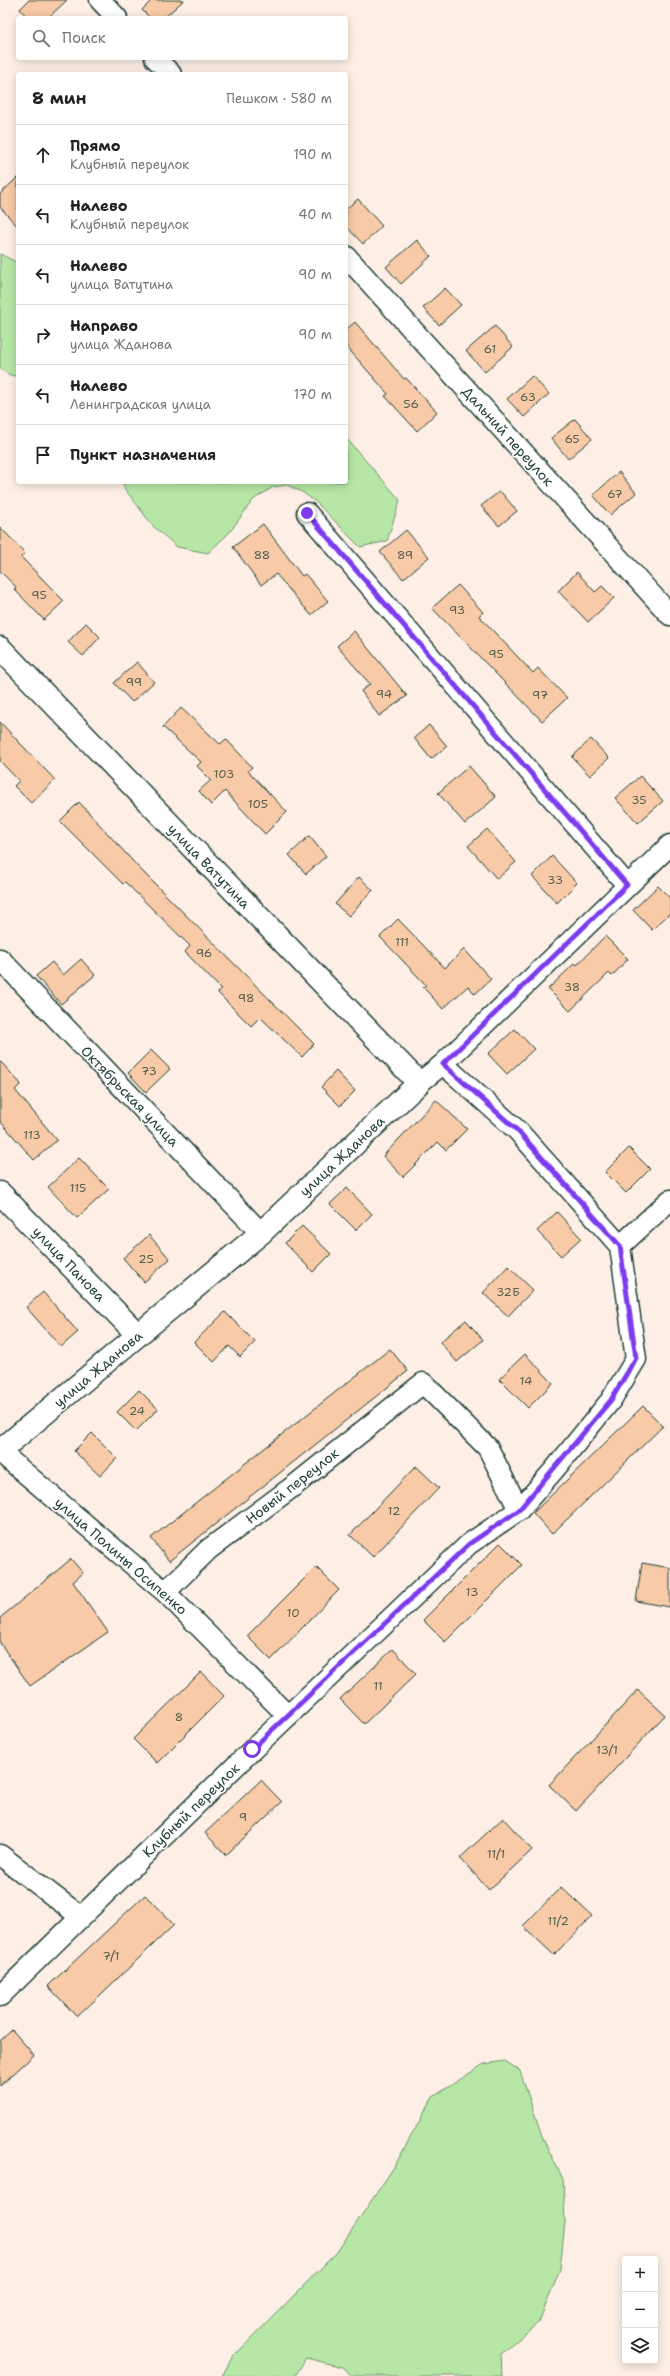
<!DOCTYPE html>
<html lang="ru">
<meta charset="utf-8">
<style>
:root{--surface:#fff;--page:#f2f2f2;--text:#202124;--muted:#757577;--line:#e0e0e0}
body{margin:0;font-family:"Shantell Sans",sans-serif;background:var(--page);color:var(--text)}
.controls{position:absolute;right:12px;bottom:12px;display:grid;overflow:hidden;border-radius:4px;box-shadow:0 2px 10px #0003}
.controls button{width:36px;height:36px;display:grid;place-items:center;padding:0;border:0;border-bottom:1px solid var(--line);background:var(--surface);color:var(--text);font:20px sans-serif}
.stop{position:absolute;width:12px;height:12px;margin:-9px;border:3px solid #7c3aed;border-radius:50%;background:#fff}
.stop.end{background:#7c3aed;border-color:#fff;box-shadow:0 1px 4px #0008}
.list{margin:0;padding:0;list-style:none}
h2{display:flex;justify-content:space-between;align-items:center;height:52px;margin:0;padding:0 16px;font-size:17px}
h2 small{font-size:13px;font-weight:400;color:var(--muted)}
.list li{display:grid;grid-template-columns:26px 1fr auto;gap:12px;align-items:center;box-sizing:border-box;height:60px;padding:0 16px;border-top:1px solid var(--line)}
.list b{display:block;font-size:15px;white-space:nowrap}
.list p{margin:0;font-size:13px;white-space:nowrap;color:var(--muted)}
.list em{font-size:13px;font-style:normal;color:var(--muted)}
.icon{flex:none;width:22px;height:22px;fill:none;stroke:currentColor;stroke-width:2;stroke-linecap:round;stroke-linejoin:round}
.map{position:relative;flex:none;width:670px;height:2376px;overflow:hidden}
.search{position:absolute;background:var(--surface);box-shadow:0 2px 10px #0003;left:16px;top:16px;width:332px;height:44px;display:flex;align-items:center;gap:10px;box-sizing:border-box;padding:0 14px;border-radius:4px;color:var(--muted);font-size:15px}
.panel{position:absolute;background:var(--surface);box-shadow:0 2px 10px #0003;left:16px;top:72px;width:332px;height:412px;border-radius:4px}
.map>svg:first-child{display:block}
</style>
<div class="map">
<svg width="670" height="2376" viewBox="0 0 670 2376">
<rect width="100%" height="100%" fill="#fdefe5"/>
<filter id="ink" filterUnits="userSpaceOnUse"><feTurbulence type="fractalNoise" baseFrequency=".025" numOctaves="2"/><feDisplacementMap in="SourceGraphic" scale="8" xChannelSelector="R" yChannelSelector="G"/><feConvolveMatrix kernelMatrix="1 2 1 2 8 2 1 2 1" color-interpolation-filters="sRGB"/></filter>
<g filter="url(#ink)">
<path fill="#b7e7a6" stroke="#6b926d" d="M0,254L14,261L18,260V377L7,374L0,368Z
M346,438L400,500L387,541L360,547L317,503L302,492L287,485L273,487L253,500L229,533L208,553L177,547L153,526L124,488L123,482H346Z
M505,2061L520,2071L542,2137L563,2179L565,2222L560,2269L539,2322L501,2354L502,2376H352L343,2367L306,2358L295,2376H222L232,2358L337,2252L394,2167L433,2097L484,2064Z"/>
<path fill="#f8caa7" stroke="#1f3d34" d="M29,0H67L48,18H28L20,9Z
M152,0H184L164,18H150L142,10Z
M18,177V227L0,207V194Z
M358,199L382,226L363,244L346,226V209Z
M417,240L431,256L401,284L386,267Z
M445,288L461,305L439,325L423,308Z
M355,322L404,379L406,378L437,412L417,431L385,396L388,394L346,346V330Z
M495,326L513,347L485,372L466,351Z
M532,376L549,394L524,417L507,399Z
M575,419L592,439L568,459L551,438Z
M619,472L636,493L610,515L593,495Z
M500,491L517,511L499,526L481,506Z
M263,524L302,576L305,574L328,601L311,615L276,574L261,585L233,547Z
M0,527L25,553L21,557L64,601L44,620L14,589L16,587L0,571Z
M406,530L429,557L403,579L380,552Z
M577,572L595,592L602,586L614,598L588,622L558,591Z
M458,585L483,612L479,616L533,673L538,668L567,698L542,721L432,608Z
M86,623L100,637L83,656L68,642Z
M354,631L407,696L379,716L361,691L370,684L337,646Z
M137,662L154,682L132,702L114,683Z
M181,708L220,744L226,739L252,767L248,771L287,812L265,834L225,791L211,805L199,791L211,780L197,766L201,762L163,727Z
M0,722L55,780L31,803L14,786L19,781L0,761Z
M429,725L447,746L431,759L414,738Z
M591,739L609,758L590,776L572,757Z
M469,766L496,797L465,824L438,793Z
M640,776L663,801L638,823L615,798Z
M79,802L139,868L314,1044L302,1057L260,1017L251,1026L218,993L221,989L185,952L190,946L125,882L123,884L60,821Z
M487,829L516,862L497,879L468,846Z
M309,836L326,856L306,874L289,855Z
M552,856L577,883L557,903L532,876Z
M359,877L373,890L349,916L335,904Z
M658,886L670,898V913L652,930L633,910Z
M398,919L445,968L464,949L491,979L475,994L468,986L443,1009L423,987L426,985L380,937Z
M605,936L628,959L612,976L609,973L570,1011L548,989L575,963L577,965Z
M81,959L95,975L61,1004L36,976L52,962L63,975Z
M515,1029L534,1049L507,1074L488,1054Z
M151,1050L170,1069L146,1092L128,1073Z
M0,1061L21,1084L15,1090L57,1140L34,1160L0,1121Z
M336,1071L355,1091L340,1106L321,1087Z
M436,1100L467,1129L446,1150L438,1142L403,1177L383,1156Z
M629,1148L650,1169L626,1193L605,1172Z
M79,1158L109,1189L77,1218L48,1187Z
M347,1188L372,1214L356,1230L330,1204Z
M557,1212L581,1238L561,1256L537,1231Z
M302,1226L331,1254L313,1272L285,1243Z
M149,1235L170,1259L144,1282L123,1258Z
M508,1266L533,1290L508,1316L483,1293Z
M43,1292L78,1332L61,1347L26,1307Z
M225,1312L255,1342L240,1357L229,1346L214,1362L194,1342Z
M466,1320L483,1340L457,1362L440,1342Z
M390,1349L408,1371L169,1561L151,1538Z
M525,1354L553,1383L528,1408L499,1379Z
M139,1390L158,1409L136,1431L117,1412Z
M643,1406L663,1426L552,1534L533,1513Z
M92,1433L117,1458L100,1476L74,1451Z
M416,1466L439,1488L373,1557L350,1535Z
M500,1543L522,1565L445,1642L423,1620Z
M71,1559L83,1573L73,1582L108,1632L30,1686L0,1643V1618Z
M642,1563L670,1568V1607L636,1601Z
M316,1567L339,1590L271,1660L247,1636Z
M393,1649L416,1674L364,1724L340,1699Z
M201,1672L224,1696L157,1763L133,1739Z
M638,1690L665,1715L576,1811L549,1785Z
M261,1780L282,1802L226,1855L205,1833Z
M503,1818L532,1850L489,1890L460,1858Z
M561,1887L592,1916L554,1955L523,1926Z
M145,1895L174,1925L77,2017L48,1986Z
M12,2030L34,2055L0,2086V2041Z"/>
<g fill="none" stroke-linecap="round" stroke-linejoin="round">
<g stroke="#1f3d34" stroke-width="23">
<path id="minor" d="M100,0L117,18
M155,58L171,74
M346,256L670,615
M307,513L627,885
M0,959L261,1233
M443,1064L518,1131L620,1246
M419,1083L443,1064L670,845
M620,1246L670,1200
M0,1452L165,1592L288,1716
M165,1592L209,1549L295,1485L423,1383L488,1448L519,1510
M0,1855L81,1917
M0,1996L253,1749L469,1544L519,1510L554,1470L611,1400L636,1359L620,1246"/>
</g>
<g stroke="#1f3d34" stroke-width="25">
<path id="tertiary" d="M0,648L419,1083L261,1233L138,1335"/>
</g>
<g stroke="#1f3d34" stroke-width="25">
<path id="secondary" d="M0,1193L138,1335L0,1451"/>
</g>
<use href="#minor" stroke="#fff" stroke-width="20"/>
<use href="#tertiary" stroke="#fff" stroke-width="22"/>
<use href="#secondary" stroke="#fff" stroke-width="22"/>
</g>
</g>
<g fill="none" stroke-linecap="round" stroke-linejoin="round" filter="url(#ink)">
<path stroke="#7c3aed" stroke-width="5" d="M252,1749L469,1544L519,1510L611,1400L636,1358L620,1246L518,1131L443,1064L627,885L307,513"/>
</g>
<g text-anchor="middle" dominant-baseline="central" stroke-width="3" stroke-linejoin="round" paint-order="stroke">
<g font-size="12" fill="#556051">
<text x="490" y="349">61</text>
<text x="528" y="397">63</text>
<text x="411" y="404">56</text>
<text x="572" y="439">65</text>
<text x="615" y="494">67</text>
<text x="262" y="555">88</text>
<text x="405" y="555">89</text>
<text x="39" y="595">95</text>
<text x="457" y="610">93</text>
<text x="496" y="654">95</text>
<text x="134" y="682">99</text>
<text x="384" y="694">94</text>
<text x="540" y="695">97</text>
<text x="224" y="774">103</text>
<text x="639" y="800">35</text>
<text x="258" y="804">105</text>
<text x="555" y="880">33</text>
<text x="402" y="942">111</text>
<text x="204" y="953">96</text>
<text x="572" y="987">38</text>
<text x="246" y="998">98</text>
<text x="149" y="1071">73</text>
<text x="32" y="1135">113</text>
<text x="78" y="1188">115</text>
<text x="146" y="1259">25</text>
<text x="508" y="1292">32Б</text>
<text x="526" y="1381">14</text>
<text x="137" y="1411">24</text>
<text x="394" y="1511">12</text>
<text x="472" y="1592">13</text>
<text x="293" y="1613">10</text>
<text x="378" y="1686">11</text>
<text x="179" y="1717">8</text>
<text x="607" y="1750">13/1</text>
<text x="243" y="1817">9</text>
<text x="496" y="1854">11/1</text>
<text x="558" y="1921">11/2</text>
<text x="111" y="1956">7/1</text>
</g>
<g font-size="14" fill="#1f3d34" stroke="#fff">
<text transform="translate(508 436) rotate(48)">Дальний переулок</text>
<text transform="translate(209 866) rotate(46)">улица Ватутина</text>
<text transform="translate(130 1096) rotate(46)">Октябрьская улица</text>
<text transform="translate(342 1156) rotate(-43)">улица Жданова</text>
<text transform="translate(69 1264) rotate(46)">улица Панова</text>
<text transform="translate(98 1369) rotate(-40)">улица Жданова</text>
<text transform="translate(292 1486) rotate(-38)">Новый переулок</text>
<text transform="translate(121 1556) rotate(41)">улица Полины Осипенко</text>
<text transform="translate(191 1810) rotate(-44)">Клубный переулок</text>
</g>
</g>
</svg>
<div class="controls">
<button>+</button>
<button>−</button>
<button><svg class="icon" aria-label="layers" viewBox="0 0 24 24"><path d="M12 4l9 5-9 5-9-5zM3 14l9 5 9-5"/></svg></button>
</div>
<div class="stop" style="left:252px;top:1749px"></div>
<div class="stop end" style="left:307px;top:513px"></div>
<div class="search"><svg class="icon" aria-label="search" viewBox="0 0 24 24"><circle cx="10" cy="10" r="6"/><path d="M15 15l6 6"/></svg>Поиск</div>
<section class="panel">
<h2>8 мин<small>Пешком · 580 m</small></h2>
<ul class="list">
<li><svg class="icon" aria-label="ahead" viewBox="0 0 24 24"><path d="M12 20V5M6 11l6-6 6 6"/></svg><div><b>Прямо</b><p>Клубный переулок</p></div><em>190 m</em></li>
<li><svg class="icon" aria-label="left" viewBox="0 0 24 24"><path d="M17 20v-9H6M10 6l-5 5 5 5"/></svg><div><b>Налево</b><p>Клубный переулок</p></div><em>40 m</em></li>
<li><svg class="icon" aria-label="left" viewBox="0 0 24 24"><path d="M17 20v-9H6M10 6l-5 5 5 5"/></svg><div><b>Налево</b><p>улица Ватутина</p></div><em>90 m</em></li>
<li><svg class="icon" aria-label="right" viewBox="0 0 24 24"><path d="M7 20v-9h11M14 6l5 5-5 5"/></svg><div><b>Направо</b><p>улица Жданова</p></div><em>90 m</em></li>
<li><svg class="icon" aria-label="left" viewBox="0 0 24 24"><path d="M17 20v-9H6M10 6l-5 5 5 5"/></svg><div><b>Налево</b><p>Ленинградская улица</p></div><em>170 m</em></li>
<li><svg class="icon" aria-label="arrive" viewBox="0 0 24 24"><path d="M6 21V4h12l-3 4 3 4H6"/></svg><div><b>Пункт назначения</b></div></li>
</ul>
</section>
</div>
